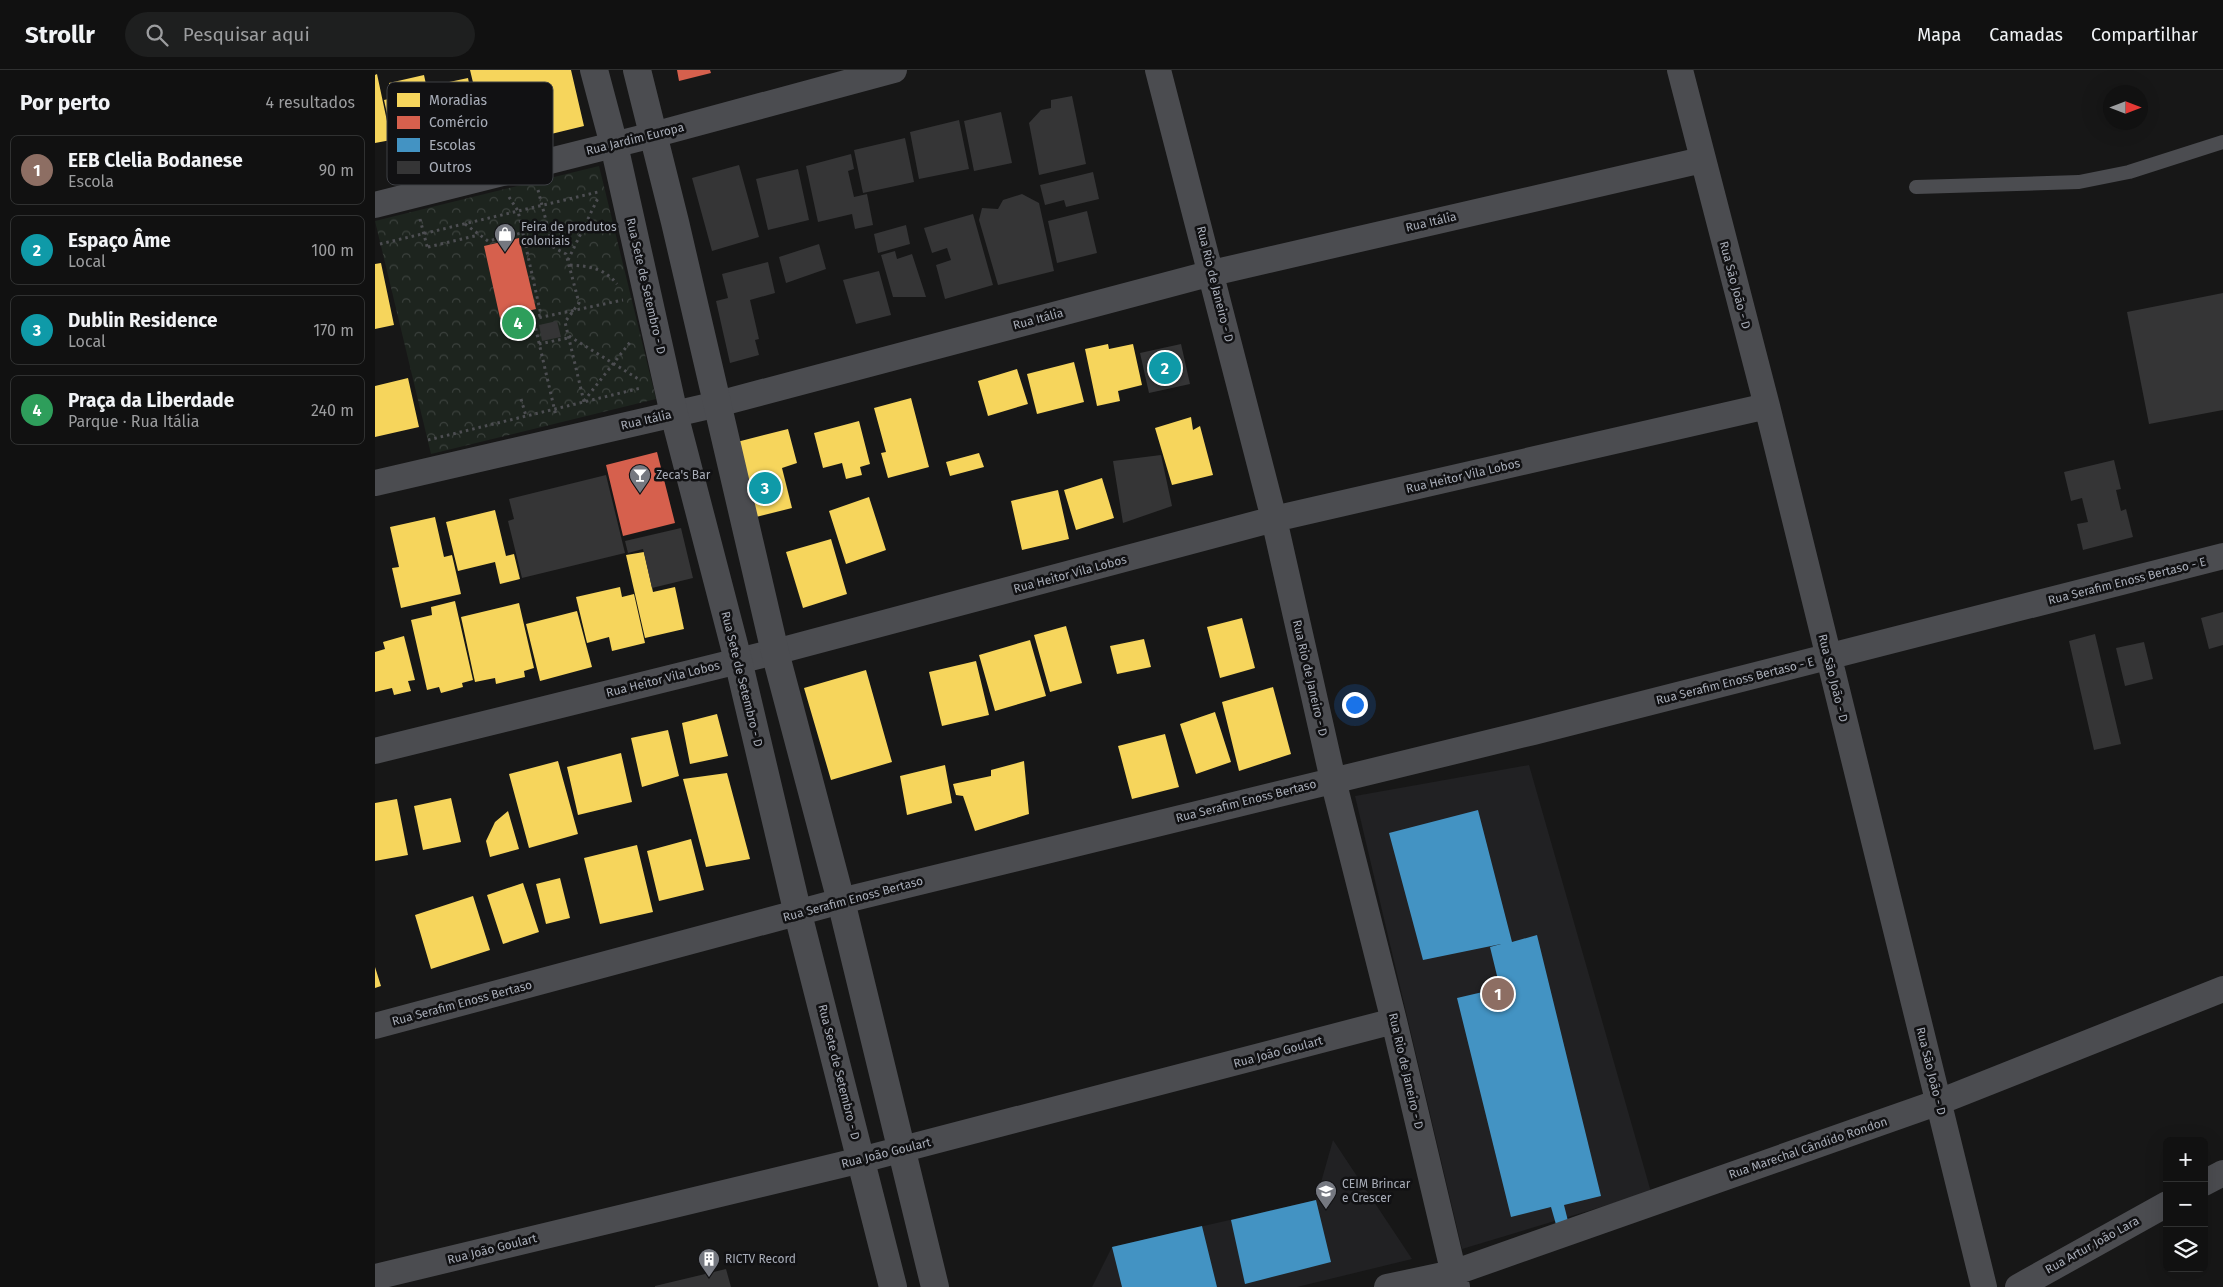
<!DOCTYPE html>
<html lang="pt">
<meta charset="utf-8">
<style>
:root{--surface:#111;--page:#1e1f1f;--text:#f1f3f6;--muted:#9c9d9f;--line:#303131;--accent:#d93025}
body{margin:0;font-family:"Fira Sans",sans-serif;background:var(--page);color:var(--text)}
.controls{position:absolute;right:15px;bottom:15px;display:grid;overflow:hidden;border-radius:8px;box-shadow:0 5px 20px #0002}
.controls button{width:45px;height:45px;display:grid;place-items:center;padding:0;border:0;border-bottom:1px solid var(--line);background:var(--surface);color:var(--text);font:25px sans-serif}
.compass{position:absolute;left:1728px;top:15px;width:45px;height:45px;border-radius:50%;background:var(--surface);box-shadow:0 5px 20px #0002;rotate:90deg}
.you{position:absolute;left:979px;top:634px;width:18px;height:18px;margin:-12px;border:4px solid #fff;border-radius:50%;background:#1a73e8;box-shadow:0 0 0 8px #1a73e833}
.badge{display:grid;place-items:center;width:32px;height:32px;border-radius:50%;background:var(--accent);color:#fff;font-size:16px;font-weight:700}
.pin{position:absolute;translate:-50% -50%;border:2px solid #fff;box-shadow:0 1px 5px #0006}
.list{margin:0;padding:0;list-style:none}
h2{display:flex;justify-content:space-between;align-items:center;height:65px;margin:0;padding:0 20px;font-size:21px}
h2 small{font-size:16px;font-weight:400;color:var(--muted)}
.list li{display:grid;grid-template-columns:32px 1fr auto;gap:15px;align-items:center;box-sizing:border-box;height:70px;margin:0 10px 10px;padding:0 10px;border:1px solid var(--line);border-radius:8px}
.list b{display:block;font-size:19px;white-space:nowrap}
.list p{margin:0;font-size:16px;white-space:nowrap;color:var(--muted)}
.list em{font-size:16px;font-style:normal;color:var(--muted)}
.icon{flex:none;width:28px;height:28px;fill:none;stroke:currentColor;stroke-width:2;stroke-linecap:round;stroke-linejoin:round}
.map{position:relative;flex:none;width:1848px;height:1217px;overflow:hidden}
header{display:flex;align-items:center;gap:30px;box-sizing:border-box;height:70px;padding:0 25px;background:var(--surface);border-bottom:1px solid var(--line)}
header strong{font-size:24px}
nav{display:flex;gap:28px;margin-inline-start:auto;font-size:18px}
.search{width:350px;height:45px;background:var(--page);display:flex;align-items:center;gap:12px;box-sizing:border-box;padding:0 18px;border-radius:28px;color:var(--muted);font-size:19px}
main{display:flex}
aside{flex:1;background:var(--surface)}
.map>svg:first-child{display:block}
</style>
<header>
<strong>Strollr</strong>
<div class="search"><svg class="icon" aria-label="search" viewBox="0 0 24 24"><circle cx="10" cy="10" r="6"/><path d="M15 15l6 6"/></svg>Pesquisar aqui</div>
<nav><a>Mapa</a><a>Camadas</a><a>Compartilhar</a></nav>
</header>
<main>
<aside>
<h2>Por perto<small>4 resultados</small></h2>
<ul class="list">
<li><span class="badge" style="background:#8d6e63">1</span><div><b>EEB Clelia Bodanese</b><p>Escola</p></div><em>90 m</em></li>
<li><span class="badge" style="background:#0f9aa8">2</span><div><b>Espaço Âme</b><p>Local</p></div><em>100 m</em></li>
<li><span class="badge" style="background:#0f9aa8">3</span><div><b>Dublin Residence</b><p>Local</p></div><em>170 m</em></li>
<li><span class="badge" style="background:#2e9e5b">4</span><div><b>Praça da Liberdade</b><p>Parque · Rua Itália</p></div><em>240 m</em></li>
</ul>
</aside>
<div class="map">
<svg width="1848" height="1217" viewBox="0 0 1848 1217">
<defs>
<pattern id="park-crowns" width="20" height="18" patternUnits="userSpaceOnUse" patternTransform="scale(1.25)"><rect width="20" height="18" fill="#1d241e"/><path d="M2 6a3 3 0 1 1 6 0M12 15a3 3 0 1 1 6 0" fill="none" stroke="#3b413d"/></pattern>
</defs>
<rect width="100%" height="100%" fill="#171717"/>
<path fill="#212123" d="M1154,695L1276,1122L1087,1179L980,726Z
M958,1070L1037,1189L922,1217H717L737,1177L941,1130Z"/>
<path fill="url(#park-crowns)" d="M224,96L281,329L56,384L0,151Z"/>
<path fill="#f6d55c" d="M95,0H196L209,56L114,79Z
M2,4L16,70L0,73V5Z
M49,5L62,65L19,75L9,30L18,28L14,13Z
M93,8L102,52L70,59L60,15Z
M6,193L19,255L0,259V194Z
M733,274L734,279L758,274L767,315L743,321L745,331L722,336L710,279Z
M699,292L709,332L662,344L652,304Z
M642,299L653,334L613,346L603,311Z
M33,308L44,357L0,367V316Z
M536,328L554,397L513,408L506,383L511,382L499,338Z
M816,347L818,360L825,356L838,405L797,415L780,358Z
M484,351L495,394L485,397L487,405L471,409L467,393L448,398L439,363Z
M413,359L422,393L407,398L417,438L377,448L358,373Z
M604,383L609,397L575,406L571,392Z
M727,408L739,448L701,460L689,420Z
M683,420L694,469L647,480L636,431Z
M494,427L511,480L471,494L454,441Z
M120,440L131,486L139,484L145,509L125,514L120,492L83,501L71,452Z
M60,447L69,487L77,485L86,524L26,538L17,498L24,497L15,457Z
M456,469L472,524L428,538L411,482Z
M269,482L278,522L300,517L309,559L270,568L251,485Z
M245,517L247,527L259,524L270,573L237,581L234,567L212,573L201,527Z
M80,531L98,610L87,613L88,617L66,623L64,617L52,620L36,550L57,545L56,537Z
M144,533L159,598L149,601L150,607L121,614L120,608L100,612L86,547Z
M202,541L217,597L165,611L151,554Z
M867,548L880,598L845,608L832,557Z
M691,556L707,613L675,622L659,565Z
M29,566L40,610L33,611L36,621L19,625L17,618L0,622V582L10,579L8,572Z
M769,569L776,597L742,604L735,576Z
M655,570L671,626L620,641L604,585Z
M601,591L614,645L567,656L554,602Z
M491,600L517,692L456,710L429,618Z
M898,617L916,684L864,701L847,632Z
M840,642L856,692L821,704L805,654Z
M342,644L353,686L315,694L307,653Z
M293,660L304,706L267,717L256,668Z
M790,664L804,717L757,729L743,676Z
M246,683L257,732L203,745L192,697Z
M183,691L203,764L154,778L134,704Z
M649,691L654,744L600,761L588,726L581,725L578,714L616,706V700Z
M570,695L577,733L532,745L525,706Z
M352,703L375,789L331,797L308,709Z
M76,728L86,772L48,780L39,736Z
M22,729L33,785L0,791V733Z
M133,741L144,779L115,787L111,771L120,752Z
M316,769L329,820L284,831L272,781Z
M262,775L278,842L225,854L209,788Z
M185,808L195,848L171,854L161,814Z
M148,813L164,862L128,874L112,825Z
M98,826L115,880L56,899L40,845Z
M0,897L6,916L0,918Z"/>
<path fill="#d6604d" d="M302,0H335L336,3L304,11Z
M144,168L161,239L125,248L109,176Z
M282,382L300,453L248,466L231,395Z"/>
<path fill="#4393c3" d="M1103,740L1137,872L1162,865L1226,1126L1189,1135L1194,1155L1182,1158L1176,1137L1136,1147L1082,928L1125,918L1115,877L1126,874L1048,890L1014,763Z
M941,1130L956,1192L870,1214L856,1150Z
M827,1156L842,1217H747L737,1177Z"/>
<path fill="#353536" d="M697,26L711,94L664,105L654,53L666,40L676,38V30Z
M626,42L637,93L599,101L589,51Z
M584,50L594,99L544,109L535,62Z
M530,68L539,112L488,123L479,80Z
M476,84L479,99L473,101L479,127L492,124L498,155L480,159L477,144L443,152L431,96Z
M364,95L384,167L337,181L317,108Z
M423,99L434,150L393,160L381,109Z
M718,102L724,129L691,137L689,130L670,135L665,115Z
M647,124L664,133L679,201L623,215L604,150L607,138L623,139L628,130Z
M712,141L722,183L682,193L673,151Z
M598,144L618,215L570,229L561,195L576,190L572,178L557,183L549,158Z
M531,155L535,174L503,183L499,164Z
M444,174L451,199L411,213L404,187Z
M520,181L522,189L537,184L551,227H518L506,185Z
M393,192L400,223L375,230L384,269L380,270L384,285L355,293L341,231L353,228L347,204Z
M504,201L516,245L481,254L468,210Z
M1848,223V340L1774,354L1752,242Z
M182,251L186,267L167,271L164,255Z
M806,274L815,314L774,323L765,283Z
M786,385L797,436L748,453L738,391Z
M1739,390L1746,419L1741,420L1746,441L1751,439L1758,467L1708,480L1702,454L1713,452L1707,428L1696,431L1689,402Z
M231,405L250,483L147,508L133,451L139,449L134,429Z
M306,458L318,508L277,518L268,479L253,483L250,471Z
M1848,542V575L1834,579L1826,548Z
M1720,564L1746,674L1719,680L1694,571Z
M1769,572L1778,609L1750,616L1741,578Z
M351,1199L356,1217H280V1216Z"/>
<g fill="none" stroke-linecap="round" stroke-linejoin="round">
<path stroke="#4d4e52" stroke-width="3" stroke-dasharray="2.5 4" stroke-linecap="butt" d="M163,120L178,177L191,184L204,233L190,252L209,332
M134,127L143,141L166,245L158,247L181,346
M45,149L53,180
M90,154L113,171L147,163
M5,174L223,122
M53,177L104,165
M193,190L224,126
M195,195C214,196 229,198 242,214
M158,249L248,230
M194,266L265,310
M164,274L193,268
M146,329L151,346
M209,331L256,271
M53,370L266,318"/>
<path stroke="#4b4c50" stroke-width="14" d="M1541,117L1704,112L1754,102L1848,72"/>
<path stroke="#4b4c50" stroke-width="26" d="M783,0L899,449L958,710L1019,951L1082,1217
M1305,0L1392,336L1609,1217
M0,135L278,65L519,0
M0,413L343,334L837,203L1327,90
M0,681L400,582L899,449L1392,336
M0,956L466,831L1158,662L1848,486
M1829,1113L1848,1103
M0,1207L486,1090L1019,951
M1012,1217L1078,1203L1564,1032L1848,919
M1643,1217L1792,1134"/>
<path stroke="#4b4c50" stroke-width="28" d="M219,0L239,75L299,344L363,590L423,844L518,1217
M262,0L300,152L400,582L466,831L560,1217"/>
</g>
<defs>
<g id="shop-pin" transform="scale(1.125)"><path d="M0 17L-7.5 6A9.5 9.5 0 1 1 7.5 6Z" fill="#757880" stroke="#111113"/><path d="M-5-2.5h2.3a2.7 3.5 0 0 1 5.4 0H5L5.5 6h-11ZM-1.5-2.5h3a1.5 2.3 0 0 0-3 0Z" fill="#fff"/></g>
<g id="bar-pin" transform="scale(1.125)"><path d="M0 17L-7.5 6A9.5 9.5 0 1 1 7.5 6Z" fill="#757880" stroke="#111113"/><path d="M-6-5H6L.8 .8V4.5H3.5V6h-7V4.5H-.8V.8Z" fill="#fff"/></g>
<g id="school-pin" transform="scale(1.125)"><path d="M0 17L-7.5 6A9.5 9.5 0 1 1 7.5 6Z" fill="#757880" stroke="#111113"/><path d="M0-5L7-2L0 1L-7-2ZM-4 1L0 2.5L4 1V4Q0 6-4 4Z" fill="#fff"/></g>
<g id="building-pin" transform="scale(1.125)"><path d="M0 17L-7.5 6A9.5 9.5 0 1 1 7.5 6Z" fill="#757880" stroke="#111113"/><path d="M-4-6H4V6H1V3H-1V6H-4ZM-2.5-4.3h1.7v1.8h-1.7ZM.8-4.3h1.7v1.8H.8ZM-2.5-1h1.7V.8h-1.7ZM.8-1h1.7V.8H.8Z" fill="#fff"/></g>
</defs>
<g fill-rule="evenodd">
<use href="#shop-pin" x="130" y="164"/>
<use href="#bar-pin" x="265" y="405"/>
<use href="#school-pin" x="951" y="1121"/>
<use href="#building-pin" x="334" y="1189"/>
</g>
<g text-anchor="middle" dominant-baseline="central" stroke-width="5" stroke-linejoin="round" paint-order="stroke">
<g font-size="12" fill="#a8adb8" stroke="#111113">
<text transform="translate(260 69) rotate(-14)">Rua Jardim Europa</text>
<text transform="translate(1056 152) rotate(-13)">Rua Itália</text>
<text transform="translate(840 214) rotate(76)">Rua Rio de Janeiro - D</text>
<text transform="translate(1360 215) rotate(75)">Rua São João - D</text>
<text transform="translate(271 216) rotate(77)">Rua Sete de Setembro - D</text>
<text transform="translate(663 249) rotate(-15)">Rua Itália</text>
<text transform="translate(271 350) rotate(-13)">Rua Itália</text>
<text transform="translate(1088 406) rotate(-13)">Rua Heitor Vila Lobos</text>
<text transform="translate(695 504) rotate(-15)">Rua Heitor Vila Lobos</text>
<text transform="translate(1752 511) rotate(-14)">Rua Serafim Enoss Bertaso - E</text>
<text transform="translate(935 608) rotate(77)">Rua Rio de Janeiro - D</text>
<text transform="translate(1458 608) rotate(76)">Rua São João - D</text>
<text transform="translate(288 609) rotate(-14)">Rua Heitor Vila Lobos</text>
<text transform="translate(367 609) rotate(76)">Rua Sete de Setembro - D</text>
<text transform="translate(1360 611) rotate(-14)">Rua Serafim Enoss Bertaso - E</text>
<text transform="translate(871 731) rotate(-14)">Rua Serafim Enoss Bertaso</text>
<text transform="translate(478 829) rotate(-15)">Rua Serafim Enoss Bertaso</text>
<text transform="translate(87 933) rotate(-15)">Rua Serafim Enoss Bertaso</text>
<text transform="translate(903 982) rotate(-15)">Rua João Goulart</text>
<text transform="translate(1031 1001) rotate(77)">Rua Rio de Janeiro - D</text>
<text transform="translate(1556 1001) rotate(76)">Rua São João - D</text>
<text transform="translate(464 1002) rotate(76)">Rua Sete de Setembro - D</text>
<text transform="translate(1433 1078) rotate(-19)">Rua Marechal Cândido Rondon</text>
<text transform="translate(511 1083) rotate(-14)">Rua João Goulart</text>
<text transform="translate(1717 1175) rotate(-29)">Rua Artur João Lara</text>
<text transform="translate(117 1179) rotate(-14)">Rua João Goulart</text>
</g>
<g font-size="12" fill="#a8adb8" stroke="#111113" text-anchor="start">
<text x="146" y="157">Feira de produtos<tspan x="146" dy="14">coloniais</tspan></text>
<text x="281" y="405">Zeca's Bar</text>
<text x="967" y="1114">CEIM Brincar<tspan x="967" dy="14">e Crescer</tspan></text>
<text x="350" y="1189">RICTV Record</text>
</g>
</g>
<rect x="12" y="12" width="166" height="103" rx="8" fill="#111113" stroke="#3e4045" stroke-width="1"/>
<rect x="22" y="23" width="23" height="14" fill="#f6d55c"/>
<rect x="22" y="46" width="23" height="13" fill="#d6604d"/>
<rect x="22" y="68" width="23" height="14" fill="#4393c3"/>
<rect x="22" y="91" width="23" height="13" fill="#353536"/>
<g font-size="14" fill="#a8adb8">
<text x="54" y="35">Moradias</text>
<text x="54" y="57">Comércio</text>
<text x="54" y="80">Escolas</text>
<text x="54" y="102">Outros</text>
</g>
</svg>
<div class="controls">
<button>+</button>
<button>−</button>
<button><svg class="icon" aria-label="layers" viewBox="0 0 24 24"><path d="M12 4l9 5-9 5-9-5zM3 14l9 5 9-5"/></svg></button>
</div>
<svg class="compass" viewBox="-18 -18 36 36"><path d="M0-13l5 13h-10z" fill="#e53935"/><path d="M0 13l5-13h-10z" fill="#9c9d9f"/></svg>
<div class="you"></div>
<div class="pin badge" style="left:1123px;top:924px;background:#8d6e63">1</div>
<div class="pin badge" style="left:790px;top:298px;background:#0f9aa8">2</div>
<div class="pin badge" style="left:390px;top:418px;background:#0f9aa8">3</div>
<div class="pin badge" style="left:143px;top:253px;background:#2e9e5b">4</div>
</div>
</main>
